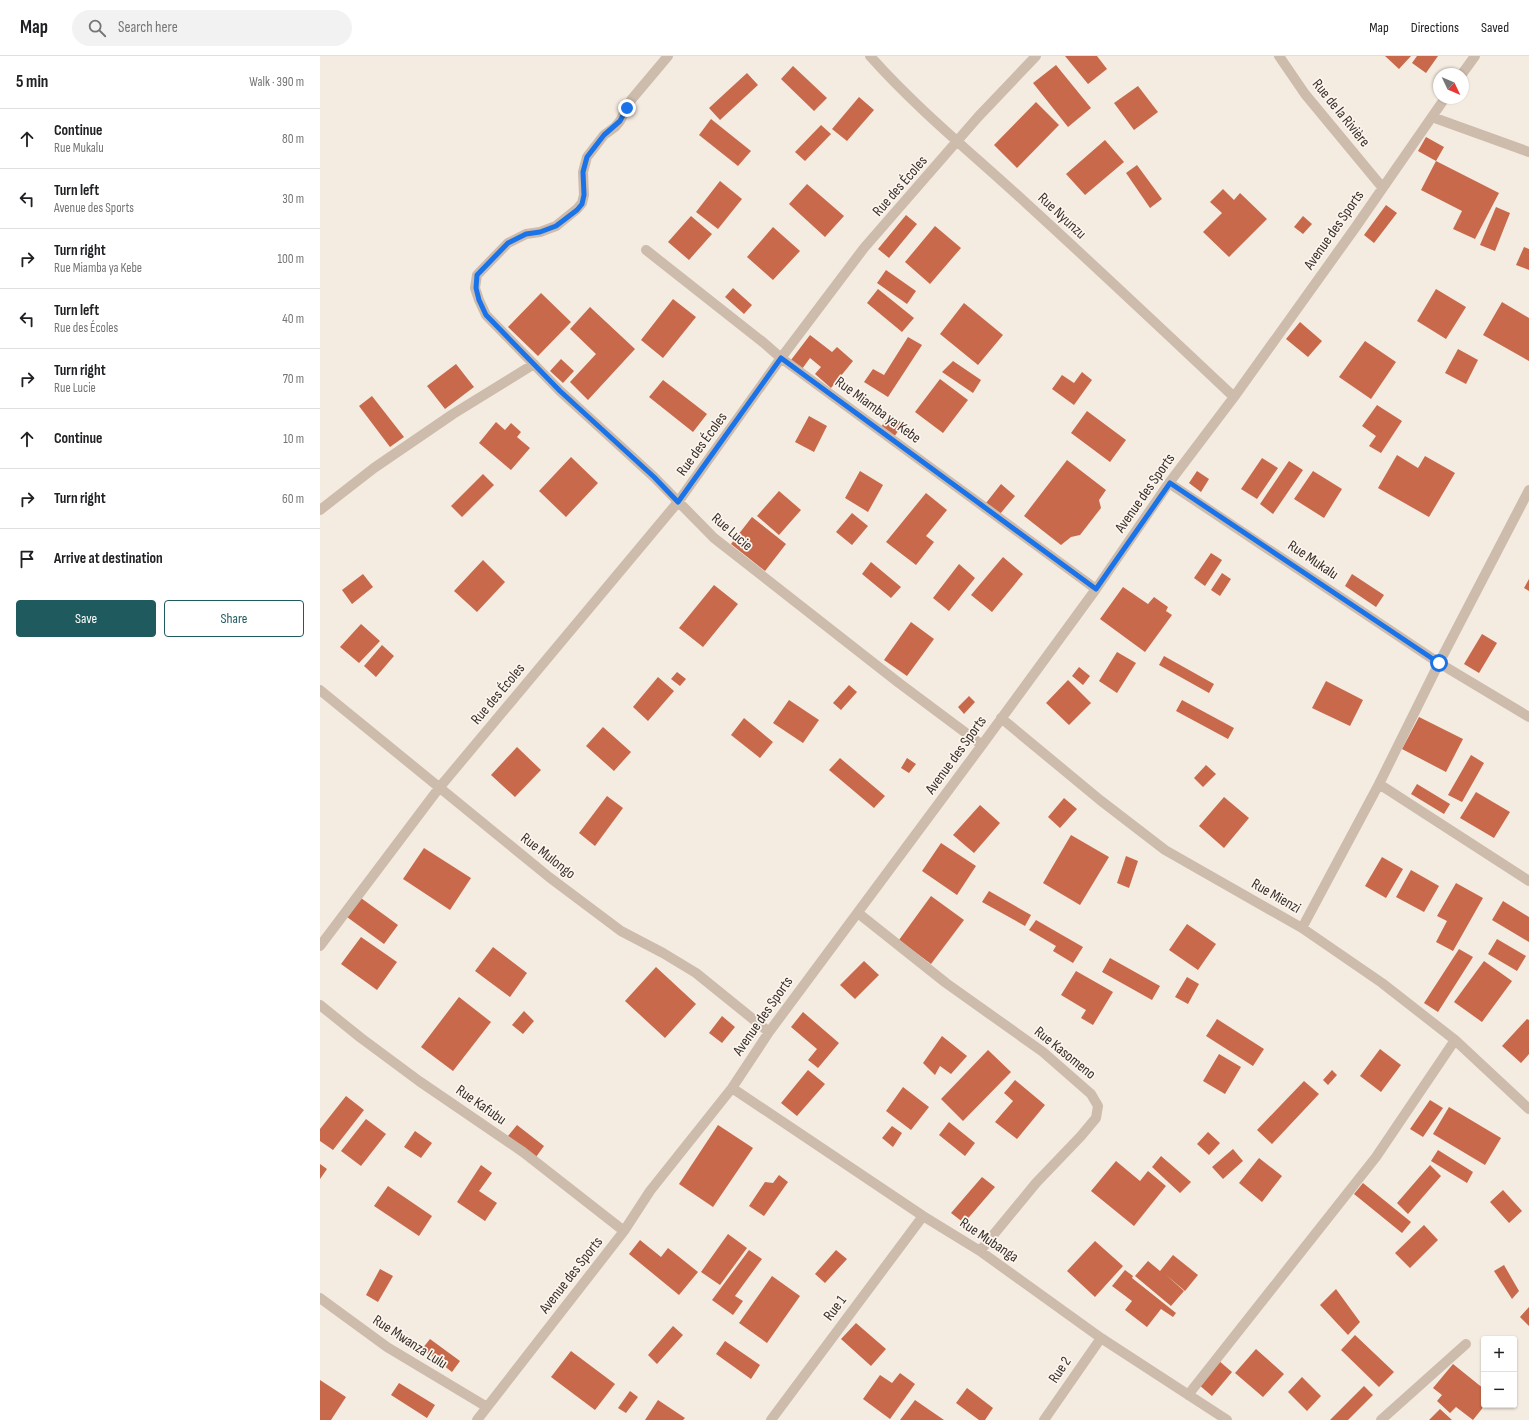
<!DOCTYPE html>
<meta charset="utf-8">
<style>
:root{--surface:#fff;--page:#f2f2f2;--text:#202124;--muted:#757577;--line:#e0e0e0;--accent:#1f5a5e}
body{margin:0;font-family:"Sofia Sans Condensed",sans-serif;background:var(--page);color:var(--text)}
.controls{position:absolute;right:12px;bottom:12px;display:grid;overflow:hidden;border-radius:4px;box-shadow:0 1px 3px #0004}
.controls button{width:36px;height:36px;display:grid;place-items:center;padding:0;border:0;border-bottom:1px solid var(--line);background:var(--surface);color:var(--text);font:20px sans-serif}
.compass{position:absolute;left:1113px;top:12px;width:36px;height:36px;border-radius:50%;background:var(--surface);box-shadow:0 1px 3px #0004;rotate:134deg}
.stop{position:absolute;width:12px;height:12px;margin:-9px;border:3px solid #1a73e8;border-radius:50%;background:#fff}
.stop.end{background:#1a73e8;border-color:#fff;box-shadow:0 1px 4px #0008}
.list{margin:0;padding:0;list-style:none}
h2{display:flex;justify-content:space-between;align-items:center;height:52px;margin:0;padding:0 16px;font-size:17px}
h2 small{font-size:13px;font-weight:400;color:var(--muted)}
.list li{display:grid;grid-template-columns:26px 1fr auto;gap:12px;align-items:center;box-sizing:border-box;height:60px;padding:0 16px;border-top:1px solid var(--line)}
.list b{display:block;font-size:15px;white-space:nowrap}
.list p{margin:0;font-size:13px;white-space:nowrap;color:var(--muted)}
.list em{font-size:13px;font-style:normal;color:var(--muted)}
.actions{display:flex;gap:8px;padding:12px 16px}
.actions a{flex:1;padding:9px 0;border:1px solid var(--accent);border-radius:4px;text-align:center;font-size:14px;color:var(--accent)}
.actions .main{background:var(--accent);color:#fff}
.icon{flex:none;width:22px;height:22px;fill:none;stroke:currentColor;stroke-width:2;stroke-linecap:round;stroke-linejoin:round}
.map{position:relative;flex:none;width:1209px;height:1364px;overflow:hidden}
header{display:flex;align-items:center;gap:24px;box-sizing:border-box;height:56px;padding:0 20px;background:var(--surface);border-bottom:1px solid var(--line)}
header strong{font-size:19px}
nav{display:flex;gap:22px;margin-inline-start:auto;font-size:14px}
.search{width:280px;height:36px;background:var(--page);display:flex;align-items:center;gap:10px;box-sizing:border-box;padding:0 14px;border-radius:22px;color:var(--muted);font-size:15px}
main{display:flex}
aside{flex:1;background:var(--surface)}
.map>svg:first-child{display:block}
</style>
<header>
<strong>Map</strong>
<div class="search"><svg class="icon" aria-label="search" viewBox="0 0 24 24"><circle cx="10" cy="10" r="6"/><path d="M15 15l6 6"/></svg>Search here</div>
<nav><a>Map</a><a>Directions</a><a>Saved</a></nav>
</header>
<main>
<aside>
<h2>5 min<small>Walk · 390 m</small></h2>
<ul class="list">
<li><svg class="icon" aria-label="ahead" viewBox="0 0 24 24"><path d="M12 20V5M6 11l6-6 6 6"/></svg><div><b>Continue</b><p>Rue Mukalu</p></div><em>80 m</em></li>
<li><svg class="icon" aria-label="left" viewBox="0 0 24 24"><path d="M17 20v-9H6M10 6l-5 5 5 5"/></svg><div><b>Turn left</b><p>Avenue des Sports</p></div><em>30 m</em></li>
<li><svg class="icon" aria-label="right" viewBox="0 0 24 24"><path d="M7 20v-9h11M14 6l5 5-5 5"/></svg><div><b>Turn right</b><p>Rue Miamba ya Kebe</p></div><em>100 m</em></li>
<li><svg class="icon" aria-label="left" viewBox="0 0 24 24"><path d="M17 20v-9H6M10 6l-5 5 5 5"/></svg><div><b>Turn left</b><p>Rue des Écoles</p></div><em>40 m</em></li>
<li><svg class="icon" aria-label="right" viewBox="0 0 24 24"><path d="M7 20v-9h11M14 6l5 5-5 5"/></svg><div><b>Turn right</b><p>Rue Lucie</p></div><em>70 m</em></li>
<li><svg class="icon" aria-label="ahead" viewBox="0 0 24 24"><path d="M12 20V5M6 11l6-6 6 6"/></svg><div><b>Continue</b></div><em>10 m</em></li>
<li><svg class="icon" aria-label="right" viewBox="0 0 24 24"><path d="M7 20v-9h11M14 6l5 5-5 5"/></svg><div><b>Turn right</b></div><em>60 m</em></li>
<li><svg class="icon" aria-label="arrive" viewBox="0 0 24 24"><path d="M6 21V4h12l-3 4 3 4H6"/></svg><div><b>Arrive at destination</b></div></li>
</ul>
<div class="actions"><a class="main">Save</a><a>Share</a></div>
</aside>
<div class="map">
<svg width="1209" height="1364" viewBox="0 0 1209 1364">
<rect width="100%" height="100%" fill="#f4ebe1"/>
<path fill="#c8694b" d="M745,0H777L787,13L768,28Z
M1065,0H1091L1079,13Z
M1097,0H1118L1106,17L1092,7Z
M736,9L771,52L748,71L713,27Z
M473,10L507,42L494,55L461,23Z
M427,17L438,29L400,64L389,52Z
M818,30L838,56L814,74L794,47Z
M539,41L554,54L527,85L512,73Z
M716,46L739,69L697,112L674,89Z
M391,63L431,95L418,110L379,79Z
M501,69L511,78L485,105L475,96Z
M1106,81L1124,91L1116,105L1098,95Z
M785,84L804,106L765,139L746,118Z
M1116,105L1179,137L1155,183L1133,173L1142,155L1101,134Z
M817,109L842,143L830,152L806,117Z
M400,125L422,143L398,173L376,156Z
M487,128L524,160L505,181L469,148Z
M903,133L914,144L920,137L947,163L909,201L883,176L902,157L890,146Z
M1066,149L1077,157L1054,187L1044,179Z
M1176,151L1190,157L1175,195L1160,189Z
M586,159L597,168L569,202L558,193Z
M371,160L392,178L369,204L348,186Z
M983,160L992,168L983,178L974,171Z
M615,170L641,192L610,228L585,206Z
M453,171L480,195L453,224L427,201Z
M1204,191L1209,193V214L1196,209Z
M566,214L596,235L587,248L557,227Z
M413,232L432,249L424,258L405,241Z
M558,233L594,262L582,276L547,247Z
M1116,233L1146,251L1126,283L1097,265Z
M221,237L251,266L218,300L188,271Z
M353,243L376,261L343,302L321,284Z
M1182,246L1209,262V305L1163,279Z
M644,247L683,279L658,309L620,278Z
M270,251L315,293L268,344L250,326L276,298L250,273Z
M980,266L1002,285L988,301L966,283Z
M490,279L512,296L517,291L533,305L511,332L495,318L501,311L490,302L482,313L471,304Z
M588,281L602,289L568,341L544,326L553,313L564,319Z
M1045,285L1076,306L1051,343L1019,321Z
M1138,293L1158,304L1146,328L1125,317Z
M241,303L254,315L243,327L230,315Z
M633,305L661,324L653,337L622,316Z
M136,308L154,331L125,353L107,330Z
M762,316L772,324L754,349L732,333L742,319L754,327Z
M620,323L648,344L623,377L595,356Z
M343,324L387,358L373,376L329,341Z
M52,340L84,381L70,391L39,350Z
M1057,349L1082,365L1061,397L1049,390L1056,380L1042,370Z
M767,355L806,384L790,406L751,377Z
M570,358L583,368L574,381L561,371Z
M489,360L507,370L494,396L475,386Z
M176,366L185,374L191,367L201,376L197,381L210,392L191,414L159,387Z
M1077,399L1098,412L1105,400L1135,417L1109,461L1058,432Z
M251,401L278,427L246,461L219,435Z
M942,402L958,412L937,443L921,433Z
M747,404L786,434L779,444L781,452L760,479L751,481L741,489L704,460Z
M969,405L983,414L953,458L940,448Z
M540,415L563,429L548,456L525,442Z
M877,415L889,423L881,436L869,427Z
M993,415L1022,433L1004,462L974,443Z
M163,418L174,429L142,461L131,450Z
M681,428L695,440L680,458L666,447Z
M459,435L481,454L459,479L437,460Z
M606,437L627,454L606,480L614,486L596,509L566,486Z
M532,457L548,470L532,489L516,476Z
M432,461L466,488L445,515L411,488Z
M891,497L902,504L885,530L874,522Z
M683,501L703,518L672,556L651,539Z
M163,504L185,526L157,556L134,535Z
M551,506L581,531L571,542L542,518Z
M639,508L655,522L629,555L613,542Z
M902,517L911,523L900,540L891,534Z
M43,518L53,531L32,548L22,534Z
M1032,518L1064,539L1056,551L1025,530Z
M1209,523V535L1204,532Z
M394,529L418,548L383,591L359,572Z
M803,531L828,548L834,541L848,551L846,555L852,559L825,596L780,563Z
M591,566L614,583L587,620L564,604Z
M41,568L60,585L39,607L20,591Z
M1162,578L1177,587L1159,617L1144,608Z
M62,589L74,600L56,621L44,610Z
M797,596L816,607L797,637L779,625Z
M844,600L894,628L889,637L839,609Z
M759,611L770,620L763,629L752,620Z
M357,616L366,623L360,630L351,623Z
M338,621L354,635L328,665L313,651Z
M748,624L771,647L749,669L726,647Z
M1006,625L1043,644L1030,670L992,652Z
M529,629L537,636L521,654L513,647Z
M649,640L655,646L644,658L638,651Z
M469,644L499,664L483,687L453,667Z
M862,644L914,672L908,683L856,655Z
M1099,661L1143,683L1126,716L1082,693Z
M424,662L453,686L440,702L411,679Z
M283,671L311,696L294,715L266,690Z
M197,691L221,714L195,741L171,719Z
M1151,699L1164,707L1142,746L1128,739Z
M520,702L565,740L554,752L509,714Z
M587,702L596,708L589,717L581,712Z
M886,709L896,718L883,731L874,722Z
M1097,728L1130,748L1124,758L1091,738Z
M1156,736L1190,756L1174,782L1140,762Z
M287,740L303,752L275,790L259,777Z
M904,741L929,762L904,792L879,770Z
M744,742L757,753L740,772L728,761Z
M660,749L680,767L654,797L633,779Z
M751,779L789,801L760,849L723,827Z
M621,787L656,810L637,839L602,815Z
M104,792L151,822L130,854L83,823Z
M806,800L818,805L809,832L797,827Z
M1062,801L1083,813L1066,842L1045,830Z
M1091,814L1119,830L1104,856L1076,841Z
M1136,827L1163,842L1133,895L1116,886L1127,865L1117,860Z
M669,835L711,859L705,870L662,846Z
M611,840L644,864L611,908L579,884Z
M41,842L78,869L64,888L27,861Z
M1183,845L1209,861V886L1172,864Z
M716,864L763,891L753,907L733,895L736,890L709,874Z
M867,868L896,888L878,914L849,894Z
M41,881L77,906L57,934L21,908Z
M1177,883L1206,900L1197,915L1168,898Z
M173,891L207,917L190,941L155,915Z
M1139,893L1153,901L1118,956L1104,947Z
M790,902L840,930L832,944L782,916Z
M544,905L559,919L535,943L520,929Z
M1164,905L1192,925L1162,966L1134,946Z
M336,911L376,948L345,982L305,945Z
M756,915L793,936L773,969L761,962L766,954L741,939Z
M867,921L879,928L868,948L855,941Z
M139,941L171,966L133,1015L101,991Z
M204,955L214,965L203,978L192,969Z
M483,956L519,987L498,1012L488,1004L497,993L471,971Z
M402,960L415,971L402,987L389,977Z
M897,963L944,993L933,1010L886,980Z
M1207,963L1209,964V998L1201,1007L1182,990Z
M622,980L647,1000L631,1018L620,1010L615,1019L603,1007Z
M1060,993L1081,1009L1061,1036L1040,1020Z
M668,994L691,1016L643,1065L621,1043Z
M899,998L921,1011L905,1038L883,1025Z
M488,1014L505,1028L477,1060L461,1047Z
M1012,1014L1017,1019L1008,1029L1003,1024Z
M695,1024L725,1049L697,1083L675,1066L693,1045L684,1037Z
M984,1025L999,1038L952,1088L937,1074Z
M583,1031L609,1051L591,1074L566,1055Z
M26,1040L44,1054L13,1094L0,1085V1073Z
M1110,1044L1123,1052L1103,1081L1090,1073Z
M1129,1051L1181,1082L1165,1109L1113,1078Z
M46,1063L66,1078L41,1110L21,1095Z
M629,1066L655,1087L645,1100L619,1079Z
M197,1069L224,1090L216,1101L188,1080Z
M398,1069L433,1092L393,1151L359,1128Z
M572,1070L582,1077L573,1091L562,1082Z
M95,1075L112,1087L101,1102L84,1091Z
M888,1076L900,1087L889,1099L877,1088Z
M913,1093L923,1105L903,1123L892,1111Z
M1118,1094L1153,1116L1147,1127L1111,1105Z
M841,1100L871,1126L860,1137L832,1111Z
M939,1102L962,1120L942,1146L919,1127Z
M796,1105L820,1125L828,1115L846,1130L814,1170L771,1135Z
M0,1108L7,1113L0,1123Z
M161,1109L172,1117L159,1135L177,1147L165,1165L137,1146Z
M1110,1109L1121,1120L1088,1158L1077,1147Z
M459,1119L468,1126L444,1160L429,1150L445,1126L453,1127Z
M662,1121L675,1131L644,1167L631,1157Z
M1043,1127L1091,1166L1082,1177L1034,1138Z
M68,1130L112,1160L99,1180L54,1150Z
M1183,1134L1202,1155L1189,1167L1170,1146Z
M1104,1169L1118,1184L1090,1212L1075,1197Z
M408,1178L427,1192L400,1229L381,1216Z
M320,1184L341,1201L348,1192L378,1216L359,1239L309,1198Z
M775,1185L803,1210L775,1241L747,1215Z
M429,1194L442,1203L415,1240L423,1245L413,1259L392,1244Z
M516,1194L527,1203L505,1227L495,1218Z
M853,1199L878,1219L865,1235L845,1218L864,1235L851,1250L815,1220L828,1205L840,1215Z
M1184,1209L1199,1235L1192,1243L1174,1215Z
M60,1213L73,1220L58,1246L46,1239Z
M805,1214L813,1220L812,1222L856,1257L853,1261L841,1253L827,1271L805,1254L812,1245L792,1230Z
M452,1220L480,1240L447,1287L419,1267Z
M1016,1233L1040,1266L1028,1279L1000,1249Z
M1209,1251V1270L1200,1261Z
M536,1267L566,1293L551,1310L521,1283Z
M353,1270L363,1279L337,1308L328,1299Z
M1035,1279L1074,1316L1059,1331L1021,1294Z
M110,1283L140,1305L132,1316L102,1293Z
M405,1285L440,1309L431,1323L396,1298Z
M936,1293L964,1318L943,1341L915,1317Z
M251,1295L295,1328L275,1354L231,1321Z
M898,1304L912,1316L892,1340L878,1328Z
M1133,1308L1164,1333L1165,1349L1153,1364L1136,1351L1130,1357L1117,1345L1122,1339L1113,1332Z
M580,1317L595,1328L570,1363L543,1343L560,1319L572,1327Z
M982,1321L1001,1340L987,1355L968,1336Z
M0,1324L26,1341L11,1364H0Z
M79,1327L115,1349L107,1362L71,1339Z
M1044,1330L1053,1339L1028,1364H1010Z
M647,1332L673,1352L665,1364H659L636,1347Z
M310,1335L318,1341L306,1357L298,1352Z
M338,1344L365,1362L363,1364H325Z
M595,1344L624,1364H580Z
M1120,1353L1132,1364H1109Z"/>
<g fill="none" stroke-linecap="round" stroke-linejoin="round">
<path stroke="#cdbbac" stroke-width="10" d="M348,0L311,44L300,65L295,71L284,79L267,101L263,116L264,139L262,147L257,153L236,170L220,176L206,178L188,187L157,219L155,232L159,244L166,259L240,335L334,421L394,482L579,627L662,689
M550,0C597,53 654,99 706,147C776,211 845,276 914,341
M959,0L985,38L1062,131
M1142,18L1155,0
M1112,61L1209,96
M326,194L444,287L461,302L776,533
M849,427L1119,607L1209,661
M0,454L54,412L133,358L214,308
M0,634L229,821L301,875L343,897L376,917L449,976
M681,662L780,744L845,794L982,872L1062,927L1135,984L1209,1053
M1059,728L1209,825
M538,857L626,927L723,996L771,1038L778,1050L776,1062L761,1080L716,1127L660,1195
M982,872L1059,728L1119,607L1209,434
M0,890L119,732L358,446L461,302L544,192L658,61L716,0
M0,949L41,982L99,1025L203,1096L304,1175
M412,1032L603,1160L660,1195L781,1282L907,1364
M0,1242L67,1291L167,1351
M868,1339L1056,1101L1135,984
M157,1364L304,1175L330,1135L412,1032L449,976L662,689L776,533L849,427L914,341L1035,172L1125,42
M451,1364L603,1160
M724,1364L781,1282
M1061,1364L1146,1288"/>
</g>
<g fill="none" stroke-linecap="round" stroke-linejoin="round">
<path stroke="#1a73e8" stroke-width="5" d="M307,52L300,65L284,79L267,101L263,116L264,139L262,148L257,154L236,170L220,176L206,178L188,187L157,219L156,232L159,244L166,259L240,335L334,421L358,446L461,302L776,533L850,427L1119,607"/>
</g>
<g text-anchor="middle" dominant-baseline="central" stroke-width="3.5" stroke-linejoin="round" paint-order="stroke">
<g font-size="15" fill="#3b302b" stroke="#fbf5ee">
<text transform="translate(1021 57) rotate(51)">Rue de la Rivière</text>
<text transform="translate(580 130) rotate(-49)">Rue des Écoles</text>
<text transform="translate(742 160) rotate(43)">Rue Nyunzu</text>
<text transform="translate(1014 174) rotate(-55)">Avenue des Sports</text>
<text transform="translate(558 354) rotate(36)">Rue Miamba ya Kebe</text>
<text transform="translate(382 388) rotate(-54)">Rue des Écoles</text>
<text transform="translate(825 437) rotate(-55)">Avenue des Sports</text>
<text transform="translate(412 476) rotate(41)">Rue Lucie</text>
<text transform="translate(993 504) rotate(34)">Rue Mukalu</text>
<text transform="translate(178 638) rotate(-50)">Rue des Écoles</text>
<text transform="translate(636 699) rotate(-54)">Avenue des Sports</text>
<text transform="translate(228 800) rotate(38)">Rue Mulongo</text>
<text transform="translate(956 840) rotate(30)">Rue Mienzi</text>
<text transform="translate(443 960) rotate(-55)">Avenue des Sports</text>
<text transform="translate(745 997) rotate(39)">Rue Kasomeno</text>
<text transform="translate(161 1049) rotate(35)">Rue Kafubu</text>
<text transform="translate(669 1184) rotate(34)">Rue Mubanga</text>
<text transform="translate(251 1219) rotate(-52)">Avenue des Sports</text>
<text transform="translate(515 1252) rotate(-53)">Rue 1</text>
<text transform="translate(90 1286) rotate(33)">Rue Mwanza Lulu</text>
<text transform="translate(740 1314) rotate(-56)">Rue 2</text>
</g>
</g>
</svg>
<div class="controls">
<button>+</button>
<button>−</button>
</div>
<svg class="compass" viewBox="-18 -18 36 36"><path d="M0-13l5 13h-10z" fill="#e53935"/><path d="M0 13l5-13h-10z" fill="#757577"/></svg>
<div class="stop" style="left:1119px;top:607px"></div>
<div class="stop end" style="left:307px;top:52px"></div>
</div>
</main>
